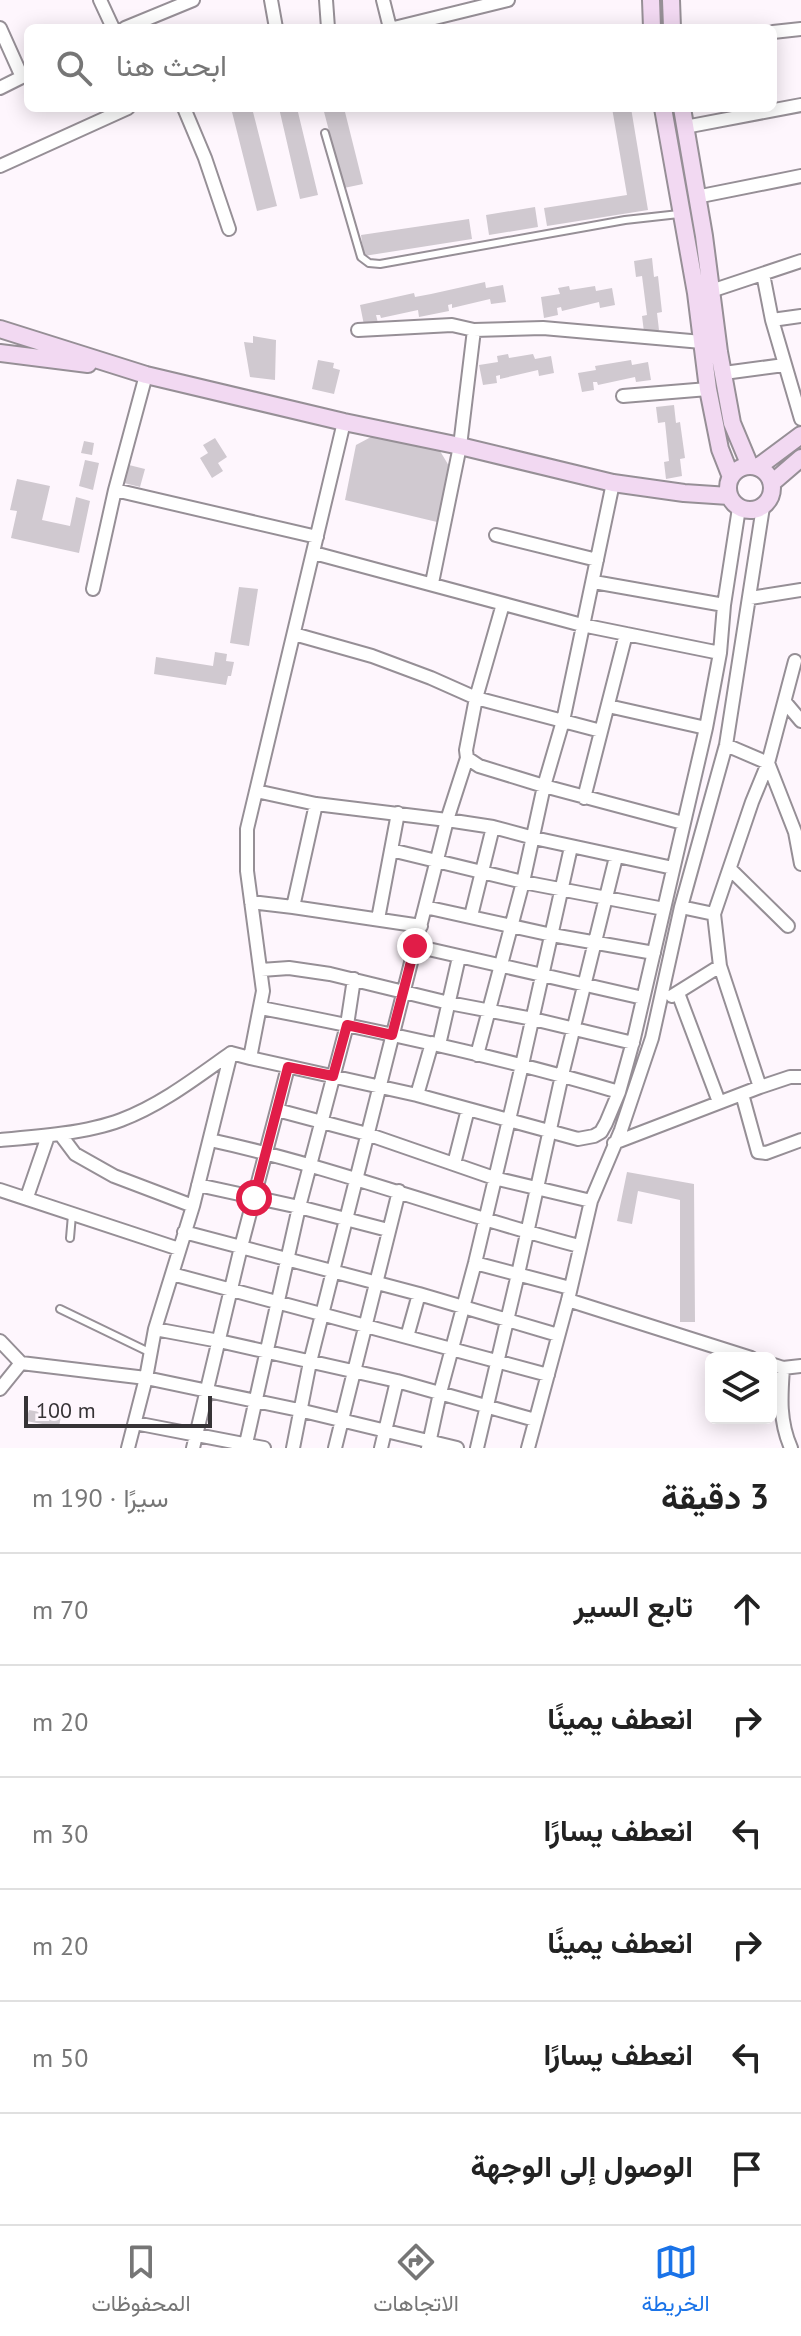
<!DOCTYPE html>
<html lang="ar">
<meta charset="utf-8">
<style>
:root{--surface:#fff;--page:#f2f2f2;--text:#222;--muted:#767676;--line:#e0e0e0;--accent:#1a73e8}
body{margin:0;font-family:"PT Sans",Vazirmatn,sans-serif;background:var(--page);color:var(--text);direction:rtl}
.controls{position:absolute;right:24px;bottom:24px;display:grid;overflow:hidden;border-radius:12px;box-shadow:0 4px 20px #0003}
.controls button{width:72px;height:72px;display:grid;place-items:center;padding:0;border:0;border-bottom:2px solid var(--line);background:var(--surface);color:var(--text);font:40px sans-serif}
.scale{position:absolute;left:24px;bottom:20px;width:188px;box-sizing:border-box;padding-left:8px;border:4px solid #363336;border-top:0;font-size:22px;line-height:28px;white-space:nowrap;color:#363336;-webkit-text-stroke:6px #fef6fd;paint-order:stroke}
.stop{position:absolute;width:24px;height:24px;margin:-18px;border:6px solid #e11d48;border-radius:50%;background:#fff}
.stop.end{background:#e11d48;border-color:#fff;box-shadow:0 2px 8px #0008}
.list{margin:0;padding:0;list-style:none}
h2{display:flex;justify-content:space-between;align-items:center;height:104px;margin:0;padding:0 32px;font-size:34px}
h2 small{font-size:26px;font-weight:400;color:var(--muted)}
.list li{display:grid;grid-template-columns:52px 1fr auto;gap:24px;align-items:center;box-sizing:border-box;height:112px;padding:0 32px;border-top:2px solid var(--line)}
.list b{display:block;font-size:30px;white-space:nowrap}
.list em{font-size:26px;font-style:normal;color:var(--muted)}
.icon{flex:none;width:44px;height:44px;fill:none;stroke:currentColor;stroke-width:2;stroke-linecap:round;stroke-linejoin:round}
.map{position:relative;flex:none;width:801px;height:1448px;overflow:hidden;direction:ltr}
.search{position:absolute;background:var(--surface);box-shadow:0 4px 20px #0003;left:24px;right:24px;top:24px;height:88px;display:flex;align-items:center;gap:20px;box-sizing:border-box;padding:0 28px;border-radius:12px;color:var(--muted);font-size:30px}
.sheet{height:776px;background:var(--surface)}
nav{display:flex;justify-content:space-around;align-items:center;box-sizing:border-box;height:112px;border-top:2px solid var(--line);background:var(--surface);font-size:22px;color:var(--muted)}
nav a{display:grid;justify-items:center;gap:4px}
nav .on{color:var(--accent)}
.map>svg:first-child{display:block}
</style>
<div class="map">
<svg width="801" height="1448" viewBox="0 0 801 1448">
<rect width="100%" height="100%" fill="#fef6fd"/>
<path fill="#d0c9d0" d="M231,108H252L277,206L257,211Z
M279,108H297L318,195L300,199Z
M323,108H344L363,184L344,188Z
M612,108H631L648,210L547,226L544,208L627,195Z
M535,207L538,227L489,235L486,215Z
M469,219L472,239L364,256L361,235Z
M652,258L654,277L658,276L662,312L657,313L659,330L644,332L642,316L647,315L642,276L636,277L634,261Z
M485,282L486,288L503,285L506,302L491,304L490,299L452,308V304L448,305L449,311L419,317L418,310L381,318L380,315H376L378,323L364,325L360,305L414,293L415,297L431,294Z
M569,286L570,290L595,286L596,291L612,288L615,305L600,308L599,302L562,311L561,307L557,308L558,315L544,318L541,297L560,294L558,288Z
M253,336L276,340L275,380L250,377L244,342L253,343Z
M508,354L509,358L533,354L535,359L551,356L554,373L539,376L538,370L500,379V375L496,376L497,383L483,385L479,365L498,362L497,356Z
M318,360L334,363L333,368L340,370L334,394L312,389Z
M631,360L632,365L648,362L651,380L636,382L635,377L598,385L597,382H593L594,390L582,392L578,373L596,370L595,366Z
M674,405L676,423L680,422L685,458L680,459L682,476L666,479L664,462L669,461L665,422L658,423L656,407Z
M371,437L440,451L449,466L437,522L345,500L356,445Z
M215,438L227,457L218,463L223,471L212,478L200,458L208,453L203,445Z
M84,441L94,443L92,455L81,453Z
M85,460L99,463L93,490L79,486Z
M129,465L145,469L140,487L124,483Z
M17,479L50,486L42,520L70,526L76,497L90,501L79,553L11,538L17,511L10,510Z
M239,587L258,589L249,646L230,643Z
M215,652L227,654L226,661L234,662L231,676H228L226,685L154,674L156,657L213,666Z
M627,1172L694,1184L695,1322H680V1200L638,1191L632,1224L617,1221Z
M29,1410L61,1416L59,1427L26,1421Z"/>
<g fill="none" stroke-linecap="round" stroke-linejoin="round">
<g stroke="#968f96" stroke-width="10">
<path id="lane" d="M325,133L361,257L369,263L380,264L625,220L679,214
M70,1238L72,1215
M60,1309L151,1353"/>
</g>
<g stroke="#968f96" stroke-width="16">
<path id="street" d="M100,0L113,28
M271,0L276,28
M326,0L328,28
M383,0L390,28
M0,28L22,77
M125,28L193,0
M394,28L508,0
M773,32L801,29
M0,88L28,74
M184,108L205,158L229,229
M685,127L801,105
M0,166L128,108
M696,197L801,176
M763,274L772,320
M711,291L801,261
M801,316L772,320L801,419
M358,330L452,325L474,330L543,328L702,342
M724,373L784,365
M623,396L708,389
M115,490L317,537
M496,535L597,560
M314,553L582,625L720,653
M594,582L724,605
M432,583L460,446L474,330
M93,589L115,490L146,375
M750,598L801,590
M503,604L476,698L466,750L467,758L479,766L544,786L683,823
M294,634L372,656L431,678L476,698L601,731
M785,702L801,721
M608,706L706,728
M726,745L768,763L795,832L801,864
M467,758L447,820L493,827
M256,791L316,804L447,820L310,1362L293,1448
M584,798L626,634
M316,804L293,907L421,926
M391,850L523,882L664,909
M730,869L788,926
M251,902L293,907
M425,907L552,935L654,953
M681,907L714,914
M471,916L493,827L534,838L673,868
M378,919L398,813
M415,946L643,998
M261,970L289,968L330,974L449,1003L533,1019L633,1043
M678,993L719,1102
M672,996L720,966
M261,1008C381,1031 501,1057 619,1092
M439,1045L459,957
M477,1055L523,882L544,786L563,721L613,483
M250,1058L417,1095L578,1139L594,1136L601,1132L606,1123L619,1092L634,1038L706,728L720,653L724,605L739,508
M760,1087L720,966L714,914L752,802L768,763L795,661
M742,1094L758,1152L766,1153L801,1140
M417,1095L432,1043
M277,1110L288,1067
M60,1134L75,1154L114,1176L193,1206
M0,1140C36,1137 87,1133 121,1120C161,1105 197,1077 231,1053
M210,1140C335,1167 455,1214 579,1246
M614,1143L760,1087L790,1077H801
M454,1164L468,1109
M198,1185L299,1207L388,1230
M0,1190L179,1249
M27,1197L48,1136
M184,1232L419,1294L558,1335
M475,1263L570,1288
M172,1274L548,1375
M568,1300L751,1358
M155,1329L219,1341L397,1381L535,1420
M407,1337L419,1294
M0,1341L21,1363
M771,1364L783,1368L801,1366
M783,1368C781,1396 779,1421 791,1448
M0,1389L21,1363L146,1378L299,1410L457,1448
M135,1423L264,1448
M128,1448L146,1378L155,1329L193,1206L231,1053L250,1058L263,991L247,871V829L344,422
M193,1448L241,1247L277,1110L367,1134L494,1178L591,1201
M245,1448L299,1207L347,1025L354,979
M335,1448L399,1191
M381,1448L397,1381
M428,1448L440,1393L475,1263L522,1065L571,847
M477,1448L518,1274L562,1075L616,857
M528,1448L568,1300L591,1201L621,1130L652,1038L681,907L726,745L763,507"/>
</g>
<g stroke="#968f96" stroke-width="20">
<path id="secondary" d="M651,0L652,28
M671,0L672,28
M663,108L696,293L708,389L720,449L731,477
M682,108L704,236L719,352L732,423L750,466
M0,329L146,375L344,422L460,446L613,483L684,493L729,496
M0,353L88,364
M728 488a22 22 0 1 1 44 0a22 22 0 1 1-44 0Z
M758,467L801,435
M772,483L801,458"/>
</g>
<use href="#lane" stroke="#fff" stroke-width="6"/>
<use href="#street" stroke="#fff" stroke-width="12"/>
<use href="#secondary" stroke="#f2d9f2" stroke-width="16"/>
</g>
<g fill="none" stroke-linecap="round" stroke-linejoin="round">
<path stroke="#e11d48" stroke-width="10" d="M254,1198L288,1067L333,1076L347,1025L392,1035L415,946"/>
</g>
</svg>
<div class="controls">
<button><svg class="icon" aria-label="layers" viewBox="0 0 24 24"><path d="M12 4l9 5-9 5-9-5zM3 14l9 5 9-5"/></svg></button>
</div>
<div class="scale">100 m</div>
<div class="stop" style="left:254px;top:1198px"></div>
<div class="stop end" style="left:415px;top:946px"></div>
<div class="search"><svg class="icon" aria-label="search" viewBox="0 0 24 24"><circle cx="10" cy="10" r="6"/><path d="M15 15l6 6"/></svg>ابحث هنا</div>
</div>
<section class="sheet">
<h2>3 دقيقة<small>سيرًا · 190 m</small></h2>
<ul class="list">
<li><svg class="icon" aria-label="ahead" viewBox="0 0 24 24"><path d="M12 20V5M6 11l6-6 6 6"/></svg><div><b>تابع السير</b></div><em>70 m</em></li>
<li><svg class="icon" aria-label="right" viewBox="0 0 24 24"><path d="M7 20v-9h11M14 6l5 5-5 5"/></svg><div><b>انعطف يمينًا</b></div><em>20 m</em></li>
<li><svg class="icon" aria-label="left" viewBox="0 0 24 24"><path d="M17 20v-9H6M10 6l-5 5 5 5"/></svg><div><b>انعطف يسارًا</b></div><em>30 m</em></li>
<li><svg class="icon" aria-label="right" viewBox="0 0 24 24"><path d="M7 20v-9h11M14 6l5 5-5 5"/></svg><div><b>انعطف يمينًا</b></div><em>20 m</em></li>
<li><svg class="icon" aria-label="left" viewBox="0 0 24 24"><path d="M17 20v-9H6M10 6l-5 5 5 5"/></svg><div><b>انعطف يسارًا</b></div><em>50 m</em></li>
<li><svg class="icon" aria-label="arrive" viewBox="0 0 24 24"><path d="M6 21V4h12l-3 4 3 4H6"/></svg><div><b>الوصول إلى الوجهة</b></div></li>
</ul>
</section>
<nav>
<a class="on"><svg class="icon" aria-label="map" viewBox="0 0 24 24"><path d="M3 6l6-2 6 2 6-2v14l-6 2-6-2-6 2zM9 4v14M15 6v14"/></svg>الخريطة</a>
<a><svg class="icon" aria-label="directions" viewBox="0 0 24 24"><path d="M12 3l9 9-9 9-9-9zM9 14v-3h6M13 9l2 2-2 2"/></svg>الاتجاهات</a>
<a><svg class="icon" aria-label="saved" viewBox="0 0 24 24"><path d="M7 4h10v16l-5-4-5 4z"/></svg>المحفوظات</a>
</nav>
